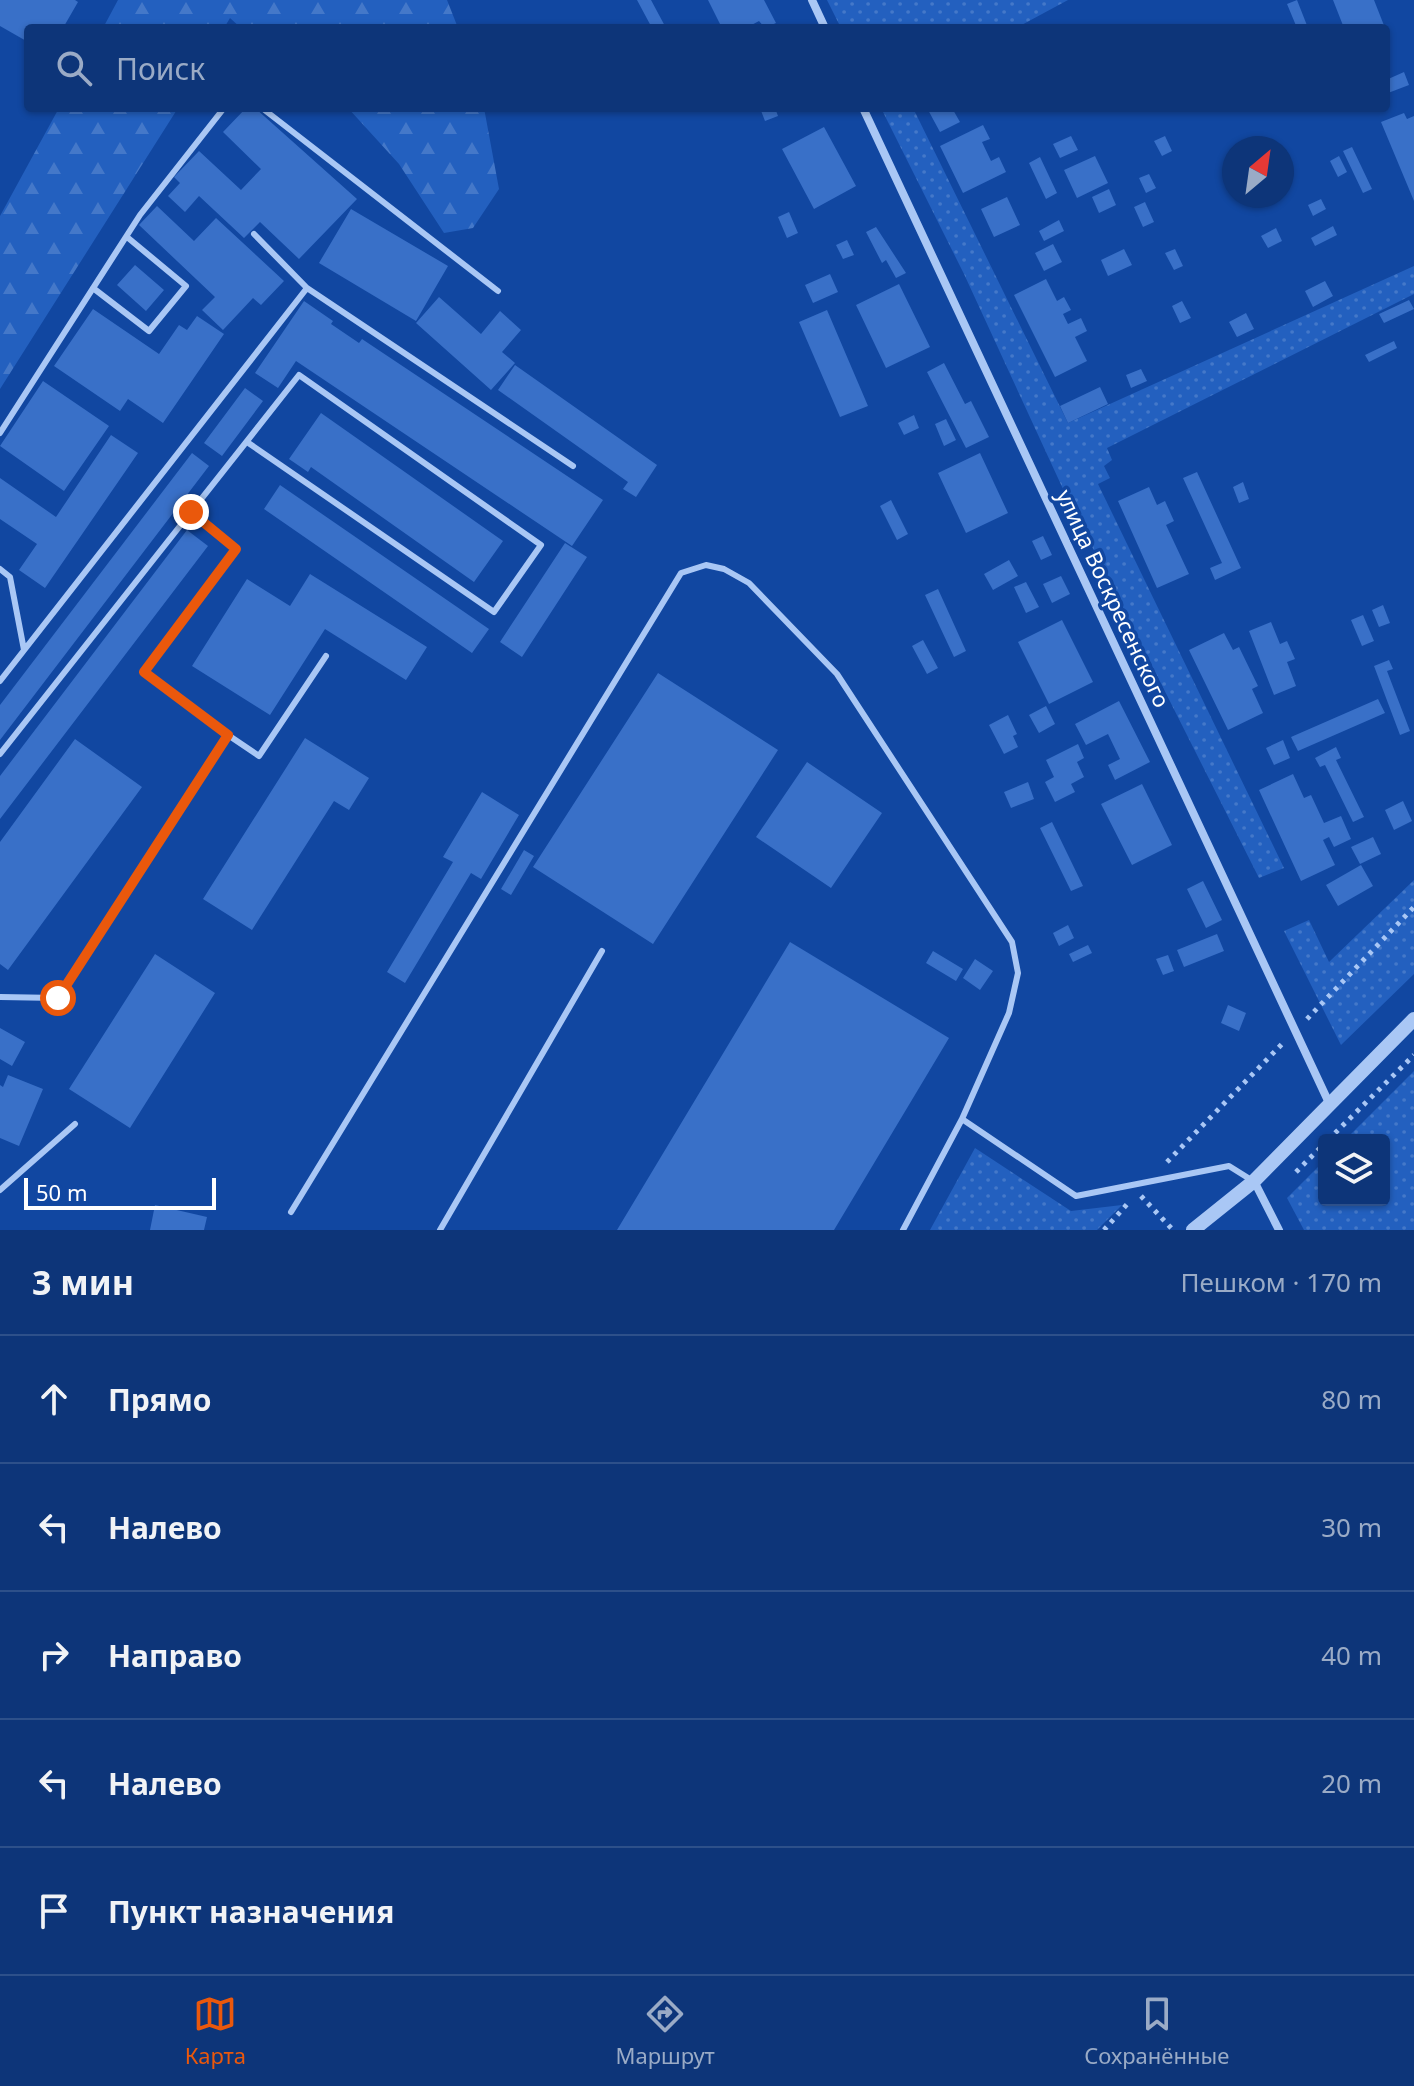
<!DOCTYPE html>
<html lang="ru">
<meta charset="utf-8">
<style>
:root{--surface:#0d3579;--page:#163d7e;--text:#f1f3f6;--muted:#9aabc6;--line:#2d508a;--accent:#ea580c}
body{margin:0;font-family:"Noto Sans",sans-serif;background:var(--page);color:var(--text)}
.controls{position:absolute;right:24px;bottom:24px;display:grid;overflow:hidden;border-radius:8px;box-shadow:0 2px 6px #0004}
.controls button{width:72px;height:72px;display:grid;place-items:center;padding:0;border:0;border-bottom:2px solid var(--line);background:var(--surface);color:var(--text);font:40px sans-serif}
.compass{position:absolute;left:1222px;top:136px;width:72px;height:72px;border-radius:50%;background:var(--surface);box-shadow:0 2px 6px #0004;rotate:29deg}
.scale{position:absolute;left:24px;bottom:20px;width:192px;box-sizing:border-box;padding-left:8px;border:4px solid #fff;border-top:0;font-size:22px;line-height:28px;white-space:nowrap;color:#fff;-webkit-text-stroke:6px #1147a1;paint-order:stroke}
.stop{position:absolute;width:24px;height:24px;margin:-18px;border:6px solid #ea580c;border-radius:50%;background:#fff}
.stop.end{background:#ea580c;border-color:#fff;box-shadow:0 2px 8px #0008}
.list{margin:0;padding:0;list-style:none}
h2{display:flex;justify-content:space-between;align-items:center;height:104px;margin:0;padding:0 32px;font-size:34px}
h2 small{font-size:26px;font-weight:400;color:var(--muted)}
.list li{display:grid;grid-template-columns:52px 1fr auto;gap:24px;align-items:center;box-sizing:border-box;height:128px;padding:0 32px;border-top:2px solid var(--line)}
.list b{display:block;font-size:30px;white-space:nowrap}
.list em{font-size:26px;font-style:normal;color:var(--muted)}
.icon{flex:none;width:44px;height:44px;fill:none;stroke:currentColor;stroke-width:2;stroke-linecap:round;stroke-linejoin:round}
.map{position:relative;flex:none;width:1414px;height:1230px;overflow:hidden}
.search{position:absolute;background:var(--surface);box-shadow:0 2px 6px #0004;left:24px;right:24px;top:24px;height:88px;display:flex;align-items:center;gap:20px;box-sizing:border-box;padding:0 28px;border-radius:8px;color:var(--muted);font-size:30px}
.sheet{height:744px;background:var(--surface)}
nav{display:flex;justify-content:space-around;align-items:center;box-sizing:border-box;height:112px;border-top:2px solid var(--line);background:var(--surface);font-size:22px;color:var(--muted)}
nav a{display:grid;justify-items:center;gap:4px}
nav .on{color:var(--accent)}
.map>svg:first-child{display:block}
</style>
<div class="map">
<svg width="1414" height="1230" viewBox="0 0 1414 1230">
<defs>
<pattern id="grass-dots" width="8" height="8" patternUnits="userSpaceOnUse" patternTransform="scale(2)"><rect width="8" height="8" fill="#2360bf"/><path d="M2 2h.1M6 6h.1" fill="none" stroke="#4478c9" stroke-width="1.8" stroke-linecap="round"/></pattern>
<pattern id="forest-firs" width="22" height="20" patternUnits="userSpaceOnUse" patternTransform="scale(2)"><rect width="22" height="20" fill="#2360bf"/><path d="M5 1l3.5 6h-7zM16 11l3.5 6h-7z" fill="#4478c9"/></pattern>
</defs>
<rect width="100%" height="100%" fill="#1147a1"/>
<path fill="url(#grass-dots)" d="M827,0H1068L1016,28H841Z
M881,108H913L1068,423L1414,266V294L1107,448L1112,460L1104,466L1110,478L1098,484L1284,868L1259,878L1063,489L964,274Z
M1414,880V974L1341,1045L1284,931L1309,920L1329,962Z
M1414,1071V1230H1304L1287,1198L1324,1161V1200H1384V1140H1345Z
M975,1148L1071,1211L1122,1205L1097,1230H930Z"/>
<path fill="url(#forest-firs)" d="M118,0H447L458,28H241L230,18L224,28H103Z
M59,108H178L0,389V216Z
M348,108H484L499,189L473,228L444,233L399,164Z"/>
<path fill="#3970c8" d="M0,0H75L78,2L63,28H28V42L0,26Z
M637,0H651L666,28H652Z
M708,0H764L776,23L765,28L759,21L746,28H722Z
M1297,0L1308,28H1297L1287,4Z
M1333,0H1374L1385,28H1344Z
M1404,72L1409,85L1388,93L1386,80Z
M246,108H255L357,199L299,259L260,222L244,238L199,196L185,212L168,196L180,183L174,177L199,151L241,190L261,169L223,132Z
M760,108H775L778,116L765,121Z
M927,108H952L960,122L940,132Z
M1404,113L1407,119L1414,116V201L1381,122Z
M983,125L990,139L982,142L991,161L999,157L1006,172L963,193L940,146Z
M824,127L856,186L814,209L782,149Z
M1071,136L1078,150L1060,158L1053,144Z
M1165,136L1172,151L1162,156L1154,141Z
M1352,147L1372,189L1363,193L1343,151Z
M1095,156L1108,183L1077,198L1064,170Z
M1339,156L1347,172L1338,177L1330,161Z
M1040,157L1057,193L1046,199L1029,163Z
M1149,174L1156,188L1146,193L1139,178Z
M1109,189L1116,205L1099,213L1092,197Z
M1007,197L1020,225L994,237L981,209Z
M1321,199L1326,209L1313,216L1308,205Z
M1145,202L1154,222L1143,227L1134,207Z
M157,206L194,241L216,218L284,281L261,305L253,298L223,330L202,310L215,297L139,225Z
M351,209L448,266L416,321L319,263Z
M789,212L798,233L787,238L778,217Z
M1059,220L1064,231L1044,241L1039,231Z
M1333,226L1337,235L1315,246L1311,238Z
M876,227L906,273L896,278L886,260L882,263L866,232Z
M1276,228L1282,241L1268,248L1261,236Z
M847,240L854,255L843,259L836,245Z
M1053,244L1062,262L1044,271L1035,253Z
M1124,249L1132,265L1108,276L1101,260Z
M1175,249L1183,266L1174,270L1165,253Z
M135,265L164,290L146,311L117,285Z
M830,274L838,292L813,303L805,285Z
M1046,279L1057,301L1064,297L1071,310L1063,314L1068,324L1081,318L1087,331L1075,337L1087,361L1055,377L1014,295Z
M1325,281L1333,296L1313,307L1305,291Z
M899,284L930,347L886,368L856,305Z
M439,297L481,334L500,311L521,330L502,352L515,363L491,390L416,323Z
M1409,300L1414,309L1384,323L1379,314Z
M304,301L333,321L331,324L359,343L362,339L603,500L572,546L296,361L278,388L255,373Z
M1182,301L1191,318L1180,323L1172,306Z
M93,309L159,354L179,325L187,330L197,316L224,334L163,423L128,399L120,411L54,366Z
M827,310L868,406L840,417L799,322Z
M1246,313L1254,329L1237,337L1229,322Z
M1394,341L1397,348L1369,362L1365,355Z
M944,363L965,404L971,401L989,437L966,448L927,372Z
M515,365L657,465L636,497L623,489L628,482L498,390Z
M1141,369L1147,381L1131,388L1126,375Z
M43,381L109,426L64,491L0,446Z
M1100,387L1108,404L1068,423L1060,406Z
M245,388L263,401L222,456L204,443Z
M321,413L503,541L474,582L311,467L308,472L289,459Z
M914,415L919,428L904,435L898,423Z
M946,419L956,440L944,446L935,424Z
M111,435L138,453L45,588L19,570L37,544L0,519V478L56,517Z
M192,453L209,466L0,740V705Z
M980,453L1008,513L966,533L938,473Z
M1197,472L1241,568L1215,580L1210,568L1222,563L1183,478Z
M1243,482L1249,499L1239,503L1233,487Z
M280,485L489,629L472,653L264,509Z
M1149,487L1157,505L1165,501L1174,521L1166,525L1189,574L1157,588L1118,501Z
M891,500L908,534L897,540L880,506Z
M187,530L208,546L0,819V776Z
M1043,536L1052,555L1041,560L1032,541Z
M565,543L587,557L522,657L500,642Z
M1009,560L1018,576L993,590L984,574Z
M310,574L427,647L406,680L325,629L270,715L192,666L247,579L290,606Z
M1061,576L1070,594L1052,603L1043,584Z
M1026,582L1039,607L1026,613L1014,587Z
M938,589L966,651L954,657L925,595Z
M1383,605L1390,623L1379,627L1372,610Z
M1363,615L1374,641L1362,646L1351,620Z
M1062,620L1093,682L1049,704L1018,642Z
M1271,622L1280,644L1287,641L1295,659L1287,662L1296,686L1274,695L1249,631Z
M1224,633L1233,650L1239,647L1258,686L1252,689L1263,713L1228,730L1189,650Z
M923,640L938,668L927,674L912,646Z
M1389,660L1393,669L1387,671L1410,731L1400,735L1374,666Z
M658,673L778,750L653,944L533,867Z
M1378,699L1385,713L1298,751L1291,737Z
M1119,701L1150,762L1115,780L1108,765L1120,759L1108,734L1086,745L1075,724Z
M1046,706L1055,724L1039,733L1029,715Z
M1008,715L1017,734L1013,736L1018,747L1004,754L989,725Z
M305,738L369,778L349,810L334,801L252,930L203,899Z
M75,739L142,787L8,970L0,964V842Z
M1283,740L1290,758L1274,765L1266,748Z
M1078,744L1084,758L1077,762L1084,777L1071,784L1075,792L1055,802L1045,782L1054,777L1046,760Z
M1336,747L1341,758L1336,760L1364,817L1353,822L1325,765L1320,767L1315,758Z
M807,762L882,813L831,888L756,837Z
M1293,774L1304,798L1311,795L1324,823L1341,816L1351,839L1334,847L1329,837L1323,840L1335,865L1301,881L1259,790Z
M1028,782L1034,799L1011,808L1004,792Z
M1142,784L1172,845L1132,865L1101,804Z
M482,792L519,815L481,879L471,873L405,983L387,972L453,862L443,857Z
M1403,801L1412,821L1394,830L1385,810Z
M1052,822L1083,886L1071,891L1040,828Z
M1373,837L1381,854L1360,864L1351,847Z
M524,850L534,856L511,895L501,889Z
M1361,865L1373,886L1338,906L1326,885Z
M1203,881L1222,920L1206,928L1187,889Z
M1068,925L1074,938L1059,946L1053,933Z
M1217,934L1224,951L1184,967L1177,950Z
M790,942L949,1038L834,1230H617Z
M1088,945L1092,953L1073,962L1069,954Z
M933,951L963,969L956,981L926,963Z
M155,954L215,993L130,1128L69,1089Z
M1168,955L1174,971L1163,975L1156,959Z
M975,959L993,971L980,990L963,978Z
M1228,1005L1246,1013L1239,1031L1221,1023Z
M0,1028L25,1042L12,1066L0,1059Z
M8,1075L43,1089L19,1146L0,1138V1085L3,1087Z
M155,1205L207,1217L204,1230H150Z"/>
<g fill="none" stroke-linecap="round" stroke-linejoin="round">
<path stroke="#a9c7f5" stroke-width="5" stroke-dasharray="4 6" stroke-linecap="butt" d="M1307,1019L1414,907
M1328,1140L1414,1055
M1167,1162L1283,1043
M1296,1172L1324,1144
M1141,1196L1173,1230
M1104,1230L1130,1201"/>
<path stroke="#a9c7f5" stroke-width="6" d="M262,108L498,291
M254,234L307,288
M93,288L149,331L186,286L127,237
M0,433L140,215L224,108
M191,512L299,375L541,545L494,612L247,442
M0,569L10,577L24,650
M0,681L307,288L573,466
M228,735L259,756L326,656
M0,754L191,512L236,549L144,672L228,735L58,998L0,997
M0,1190L75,1124
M291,1212L681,573L706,565L724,569L749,583L837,674L1012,942L1018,973L1009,1013L962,1119
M440,1230L602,951
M903,1230L962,1119L1076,1196L1229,1166L1253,1181"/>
<path stroke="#a9c7f5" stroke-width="8" d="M812,0L825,28
M863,108L1330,1105
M1254,1181L1279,1230"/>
<path stroke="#a9c7f5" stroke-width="14" d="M1193,1230L1254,1181L1414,1019"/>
</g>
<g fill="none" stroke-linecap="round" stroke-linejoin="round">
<path stroke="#ea580c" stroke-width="10" d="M58,998L228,735L144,672L236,549L191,512"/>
</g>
<g text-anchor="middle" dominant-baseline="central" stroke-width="7" stroke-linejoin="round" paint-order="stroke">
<g font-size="22" fill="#fff" stroke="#1147a1">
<text transform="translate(1114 598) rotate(65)">улица Воскресенского</text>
</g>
</g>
</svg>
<div class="controls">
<button><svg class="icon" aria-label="layers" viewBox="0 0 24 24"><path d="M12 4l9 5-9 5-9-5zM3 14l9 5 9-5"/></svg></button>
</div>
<svg class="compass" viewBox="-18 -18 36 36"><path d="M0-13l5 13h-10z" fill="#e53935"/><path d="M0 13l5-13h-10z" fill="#9aabc6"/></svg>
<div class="scale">50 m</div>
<div class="stop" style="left:58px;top:998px"></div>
<div class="stop end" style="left:191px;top:512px"></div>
<div class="search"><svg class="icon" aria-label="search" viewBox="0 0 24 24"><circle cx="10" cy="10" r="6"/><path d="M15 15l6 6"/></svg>Поиск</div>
</div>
<section class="sheet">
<h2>3 мин<small>Пешком · 170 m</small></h2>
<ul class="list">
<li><svg class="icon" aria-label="ahead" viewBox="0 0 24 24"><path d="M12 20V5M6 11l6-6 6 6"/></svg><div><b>Прямо</b></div><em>80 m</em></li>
<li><svg class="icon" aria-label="left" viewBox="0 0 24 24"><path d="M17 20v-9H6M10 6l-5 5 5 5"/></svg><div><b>Налево</b></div><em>30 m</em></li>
<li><svg class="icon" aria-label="right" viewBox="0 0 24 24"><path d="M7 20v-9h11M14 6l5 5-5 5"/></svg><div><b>Направо</b></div><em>40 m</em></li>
<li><svg class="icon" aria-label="left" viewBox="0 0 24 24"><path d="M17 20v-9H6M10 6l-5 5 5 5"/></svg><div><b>Налево</b></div><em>20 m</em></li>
<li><svg class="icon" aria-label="arrive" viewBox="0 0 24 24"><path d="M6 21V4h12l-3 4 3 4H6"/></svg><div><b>Пункт назначения</b></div></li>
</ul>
</section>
<nav>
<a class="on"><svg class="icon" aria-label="map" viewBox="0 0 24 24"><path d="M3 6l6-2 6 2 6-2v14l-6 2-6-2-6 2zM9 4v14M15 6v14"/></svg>Карта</a>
<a><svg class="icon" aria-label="directions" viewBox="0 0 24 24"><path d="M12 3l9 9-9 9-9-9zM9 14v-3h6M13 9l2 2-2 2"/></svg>Маршрут</a>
<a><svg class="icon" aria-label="saved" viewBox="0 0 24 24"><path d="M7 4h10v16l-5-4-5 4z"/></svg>Сохранённые</a>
</nav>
